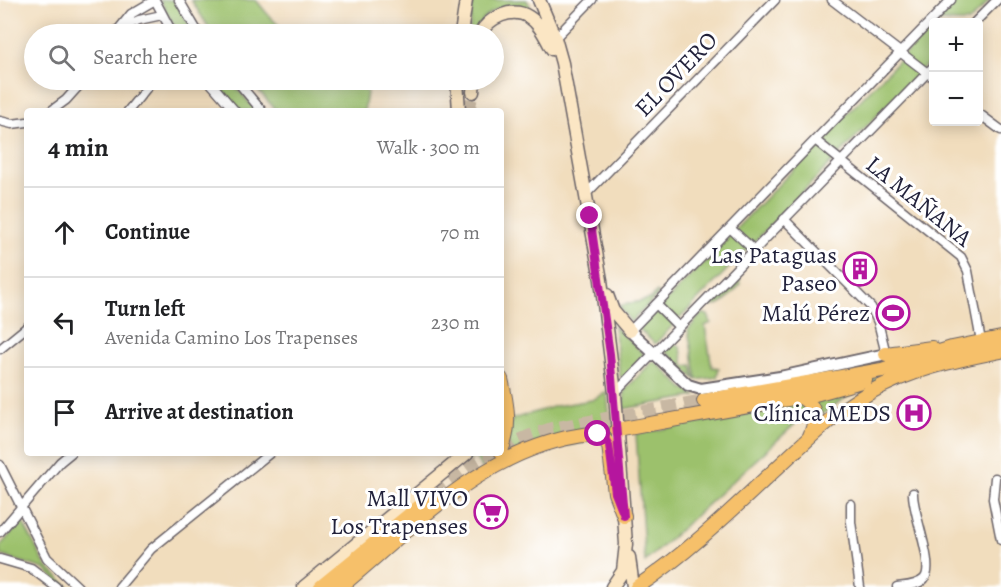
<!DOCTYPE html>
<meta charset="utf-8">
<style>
:root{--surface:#fff;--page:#f6f6f6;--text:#202124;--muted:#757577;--line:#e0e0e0}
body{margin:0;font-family:Alegreya,serif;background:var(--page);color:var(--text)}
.controls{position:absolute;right:18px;top:18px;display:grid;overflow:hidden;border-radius:6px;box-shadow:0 3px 15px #0003}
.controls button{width:54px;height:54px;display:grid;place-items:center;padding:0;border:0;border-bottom:2px solid var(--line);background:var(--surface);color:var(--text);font:30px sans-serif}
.stop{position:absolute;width:18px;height:18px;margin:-14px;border:4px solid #b5179e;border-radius:50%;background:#fff}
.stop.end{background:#b5179e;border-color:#fff;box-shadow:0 2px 6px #0008}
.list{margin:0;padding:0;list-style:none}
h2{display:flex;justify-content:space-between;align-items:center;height:78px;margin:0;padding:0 24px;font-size:26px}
h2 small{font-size:20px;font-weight:400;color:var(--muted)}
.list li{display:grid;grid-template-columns:39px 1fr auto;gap:18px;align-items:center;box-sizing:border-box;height:90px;padding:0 24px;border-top:2px solid var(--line)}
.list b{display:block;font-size:22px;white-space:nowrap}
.list p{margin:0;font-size:20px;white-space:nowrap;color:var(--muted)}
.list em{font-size:20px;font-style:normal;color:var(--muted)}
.icon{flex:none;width:33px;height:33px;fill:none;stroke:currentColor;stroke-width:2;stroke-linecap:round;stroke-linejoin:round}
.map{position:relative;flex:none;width:1001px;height:587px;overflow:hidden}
.search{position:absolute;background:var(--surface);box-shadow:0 3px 15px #0003;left:24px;top:24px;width:480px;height:66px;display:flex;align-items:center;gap:15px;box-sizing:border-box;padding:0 21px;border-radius:33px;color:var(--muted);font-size:22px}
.panel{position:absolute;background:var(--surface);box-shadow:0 3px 15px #0003;left:24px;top:108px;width:480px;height:348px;border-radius:6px}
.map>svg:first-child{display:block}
</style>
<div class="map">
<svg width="1001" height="587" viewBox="0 0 1001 587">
<rect width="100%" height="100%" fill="#fff"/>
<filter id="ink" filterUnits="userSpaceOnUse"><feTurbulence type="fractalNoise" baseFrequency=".0167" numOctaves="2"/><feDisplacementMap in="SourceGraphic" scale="12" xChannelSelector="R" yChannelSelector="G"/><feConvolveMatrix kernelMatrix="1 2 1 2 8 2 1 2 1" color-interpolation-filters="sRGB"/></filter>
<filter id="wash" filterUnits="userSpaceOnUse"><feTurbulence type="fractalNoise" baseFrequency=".008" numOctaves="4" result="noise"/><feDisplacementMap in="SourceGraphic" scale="24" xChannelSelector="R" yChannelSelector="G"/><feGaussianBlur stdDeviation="1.35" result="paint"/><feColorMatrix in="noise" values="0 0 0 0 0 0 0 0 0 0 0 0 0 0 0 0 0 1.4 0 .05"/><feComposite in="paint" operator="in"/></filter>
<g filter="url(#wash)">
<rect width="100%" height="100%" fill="#f1ddbd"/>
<path fill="#9cc16c" stroke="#5f7254" stroke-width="1.5" d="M160,0H174L195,34H179Z
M191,0H256L270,17L288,34H213Z
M473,0H527L530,6L527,10C504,0 483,12 475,34H469Z
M958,0H990L969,22H936Z
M933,25V58L655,344L639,329Z
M214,80H229L257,111H241Z
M249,80H349L367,92L364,111H277Z
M739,275L740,285C731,294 723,307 709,306Z
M657,292L659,294L631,322L619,306L650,299Z
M702,313L708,315L711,323L705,326L712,367L719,368L717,377L697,380L688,330Z
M614,326L644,354L624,378L620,376Z
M674,343L681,348L684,366L692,365L695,379L664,350L671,344Z
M652,362H656L683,388L696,396L623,409L625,390Z
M894,373C868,384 843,397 822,415L811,399L851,388L878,376Z
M607,392L611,433L609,437L503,458L512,419L556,406L592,400Z
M796,404L806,408L808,412L645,562L636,434Z
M473,453H495L491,461L482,468L475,457L463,464L462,463Z
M22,521L46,566L69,587H64L44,569L0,555V546Z"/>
</g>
<g filter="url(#ink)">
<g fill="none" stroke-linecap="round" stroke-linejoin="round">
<path stroke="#c8b8a3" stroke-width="12" stroke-dasharray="12 6" stroke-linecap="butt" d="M469,111L473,92"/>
<path stroke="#c8b8a3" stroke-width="14" stroke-dasharray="14 7" stroke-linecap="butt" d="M501,449L531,436L552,429L704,401
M434,495L478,463L495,453"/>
<g stroke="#6a6368" stroke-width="11">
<path id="minor" d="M155,0L173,34
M179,0L199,34
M832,0L934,78
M975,22L997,0
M121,28L139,20L162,15
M115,34L131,14L155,0
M555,38L592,0
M208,80L235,111
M236,80L262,111
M51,111L66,100L84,80
M128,111L153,80
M978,113L1001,130
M0,121L12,124L27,122
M815,140L961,257L968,271L981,341
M586,194L775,0
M784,219L871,307L878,322L886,354
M730,228L754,250
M656,304L679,327
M630,331L951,0
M0,349L27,327
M615,393L934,66
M0,465L47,558L78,587
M995,478L993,499L1001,540
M851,504V522L860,587
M0,532L60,462L71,453
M0,559L31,568L56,587
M119,587L151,549L270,453
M897,587C905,586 917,586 924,579C936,567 912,512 913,493"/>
</g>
<g stroke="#6a6368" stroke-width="14">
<path id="tertiary" d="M630,331L688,385L701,389L780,377L886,354"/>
</g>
<g stroke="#6a6368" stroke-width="15">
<path id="secondary" d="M539,0L555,38L562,63L601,280L615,393L626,544L623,571L612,587
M461,34L466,0
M480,34C488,18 512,6 529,17C540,24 546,38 552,49
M457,80L459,111
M473,92L474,80
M607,295L613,311L630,331
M629,557L633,587
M304,587L467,453"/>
</g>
<g stroke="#6a6368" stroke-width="16">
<path id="primary" d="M886,354L932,348
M501,379C507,404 511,427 501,451
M802,397C817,408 817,420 810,436
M704,401L882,370L952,348L1001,338
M617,430L815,394L865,380
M321,587L434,495
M340,587C415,525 489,445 591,434L601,436L609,445L615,493L624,516
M637,587C689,552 733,509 779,466C807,440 834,413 867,394C908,370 955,360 1001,351"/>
</g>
<use href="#minor" stroke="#fff" stroke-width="8"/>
<use href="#tertiary" stroke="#fff" stroke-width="10"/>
<use href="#secondary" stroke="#fbe6c4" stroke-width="12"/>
<use href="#primary" stroke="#f6c06b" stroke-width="14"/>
</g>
</g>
<g fill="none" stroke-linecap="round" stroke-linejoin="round" filter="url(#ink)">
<path stroke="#b5179e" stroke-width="8" d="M590,216L610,354L624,516L615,493L609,445L606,440L598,434"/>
</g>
<defs>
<g id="building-ring" transform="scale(1.725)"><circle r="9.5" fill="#fff" stroke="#b5179e" stroke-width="1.5"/><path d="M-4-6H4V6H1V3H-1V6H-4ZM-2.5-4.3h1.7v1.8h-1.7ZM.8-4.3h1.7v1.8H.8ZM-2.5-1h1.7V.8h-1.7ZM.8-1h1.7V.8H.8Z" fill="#b5179e"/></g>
<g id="stadium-ring" transform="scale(1.725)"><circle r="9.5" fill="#fff" stroke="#b5179e" stroke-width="1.5"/><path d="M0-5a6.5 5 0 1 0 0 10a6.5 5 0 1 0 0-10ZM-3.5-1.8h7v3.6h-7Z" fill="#b5179e"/></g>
<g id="hospital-ring" transform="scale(1.725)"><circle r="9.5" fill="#fff" stroke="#b5179e" stroke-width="1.5"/><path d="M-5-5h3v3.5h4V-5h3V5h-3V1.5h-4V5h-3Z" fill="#b5179e"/></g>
<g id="supermarket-ring" transform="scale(1.725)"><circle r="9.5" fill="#fff" stroke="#b5179e" stroke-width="1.5"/><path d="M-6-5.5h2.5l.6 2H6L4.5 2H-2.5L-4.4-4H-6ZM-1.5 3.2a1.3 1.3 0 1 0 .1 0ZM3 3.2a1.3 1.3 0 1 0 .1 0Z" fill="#b5179e"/></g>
</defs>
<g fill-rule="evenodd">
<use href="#building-ring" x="860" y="269"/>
<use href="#stadium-ring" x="893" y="313"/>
<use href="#hospital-ring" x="914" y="413"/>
<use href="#supermarket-ring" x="491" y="512"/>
</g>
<g text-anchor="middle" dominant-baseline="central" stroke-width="6" stroke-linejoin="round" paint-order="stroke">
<g font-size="24" fill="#22223b" stroke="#fff">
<text transform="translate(676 74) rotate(-46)">EL OVERO</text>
<text transform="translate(919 201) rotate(39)">LA MAÑANA</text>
</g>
<g font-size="24" fill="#22223b" stroke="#fff" text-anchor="end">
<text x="837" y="255">Las Pataguas<tspan x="837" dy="28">Paseo</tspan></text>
<text x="870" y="313">Malú Pérez</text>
<text x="891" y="413">Clínica MEDS</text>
<text x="468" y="498">Mall VIVO<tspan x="468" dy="28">Los Trapenses</tspan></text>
</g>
</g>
</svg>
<div class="controls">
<button>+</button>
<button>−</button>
</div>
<div class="stop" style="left:598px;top:434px"></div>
<div class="stop end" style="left:590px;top:216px"></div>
<div class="search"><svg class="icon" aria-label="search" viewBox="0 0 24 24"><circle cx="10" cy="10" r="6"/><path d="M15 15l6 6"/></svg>Search here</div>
<section class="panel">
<h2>4 min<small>Walk · 300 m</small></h2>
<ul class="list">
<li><svg class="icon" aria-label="ahead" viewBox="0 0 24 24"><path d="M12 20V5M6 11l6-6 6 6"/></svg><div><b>Continue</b></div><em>70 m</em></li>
<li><svg class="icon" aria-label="left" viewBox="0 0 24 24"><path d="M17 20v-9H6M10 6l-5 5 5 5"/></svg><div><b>Turn left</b><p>Avenida Camino Los Trapenses</p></div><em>230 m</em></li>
<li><svg class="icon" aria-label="arrive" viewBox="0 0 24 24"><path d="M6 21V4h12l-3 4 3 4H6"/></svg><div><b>Arrive at destination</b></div></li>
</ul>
</section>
</div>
